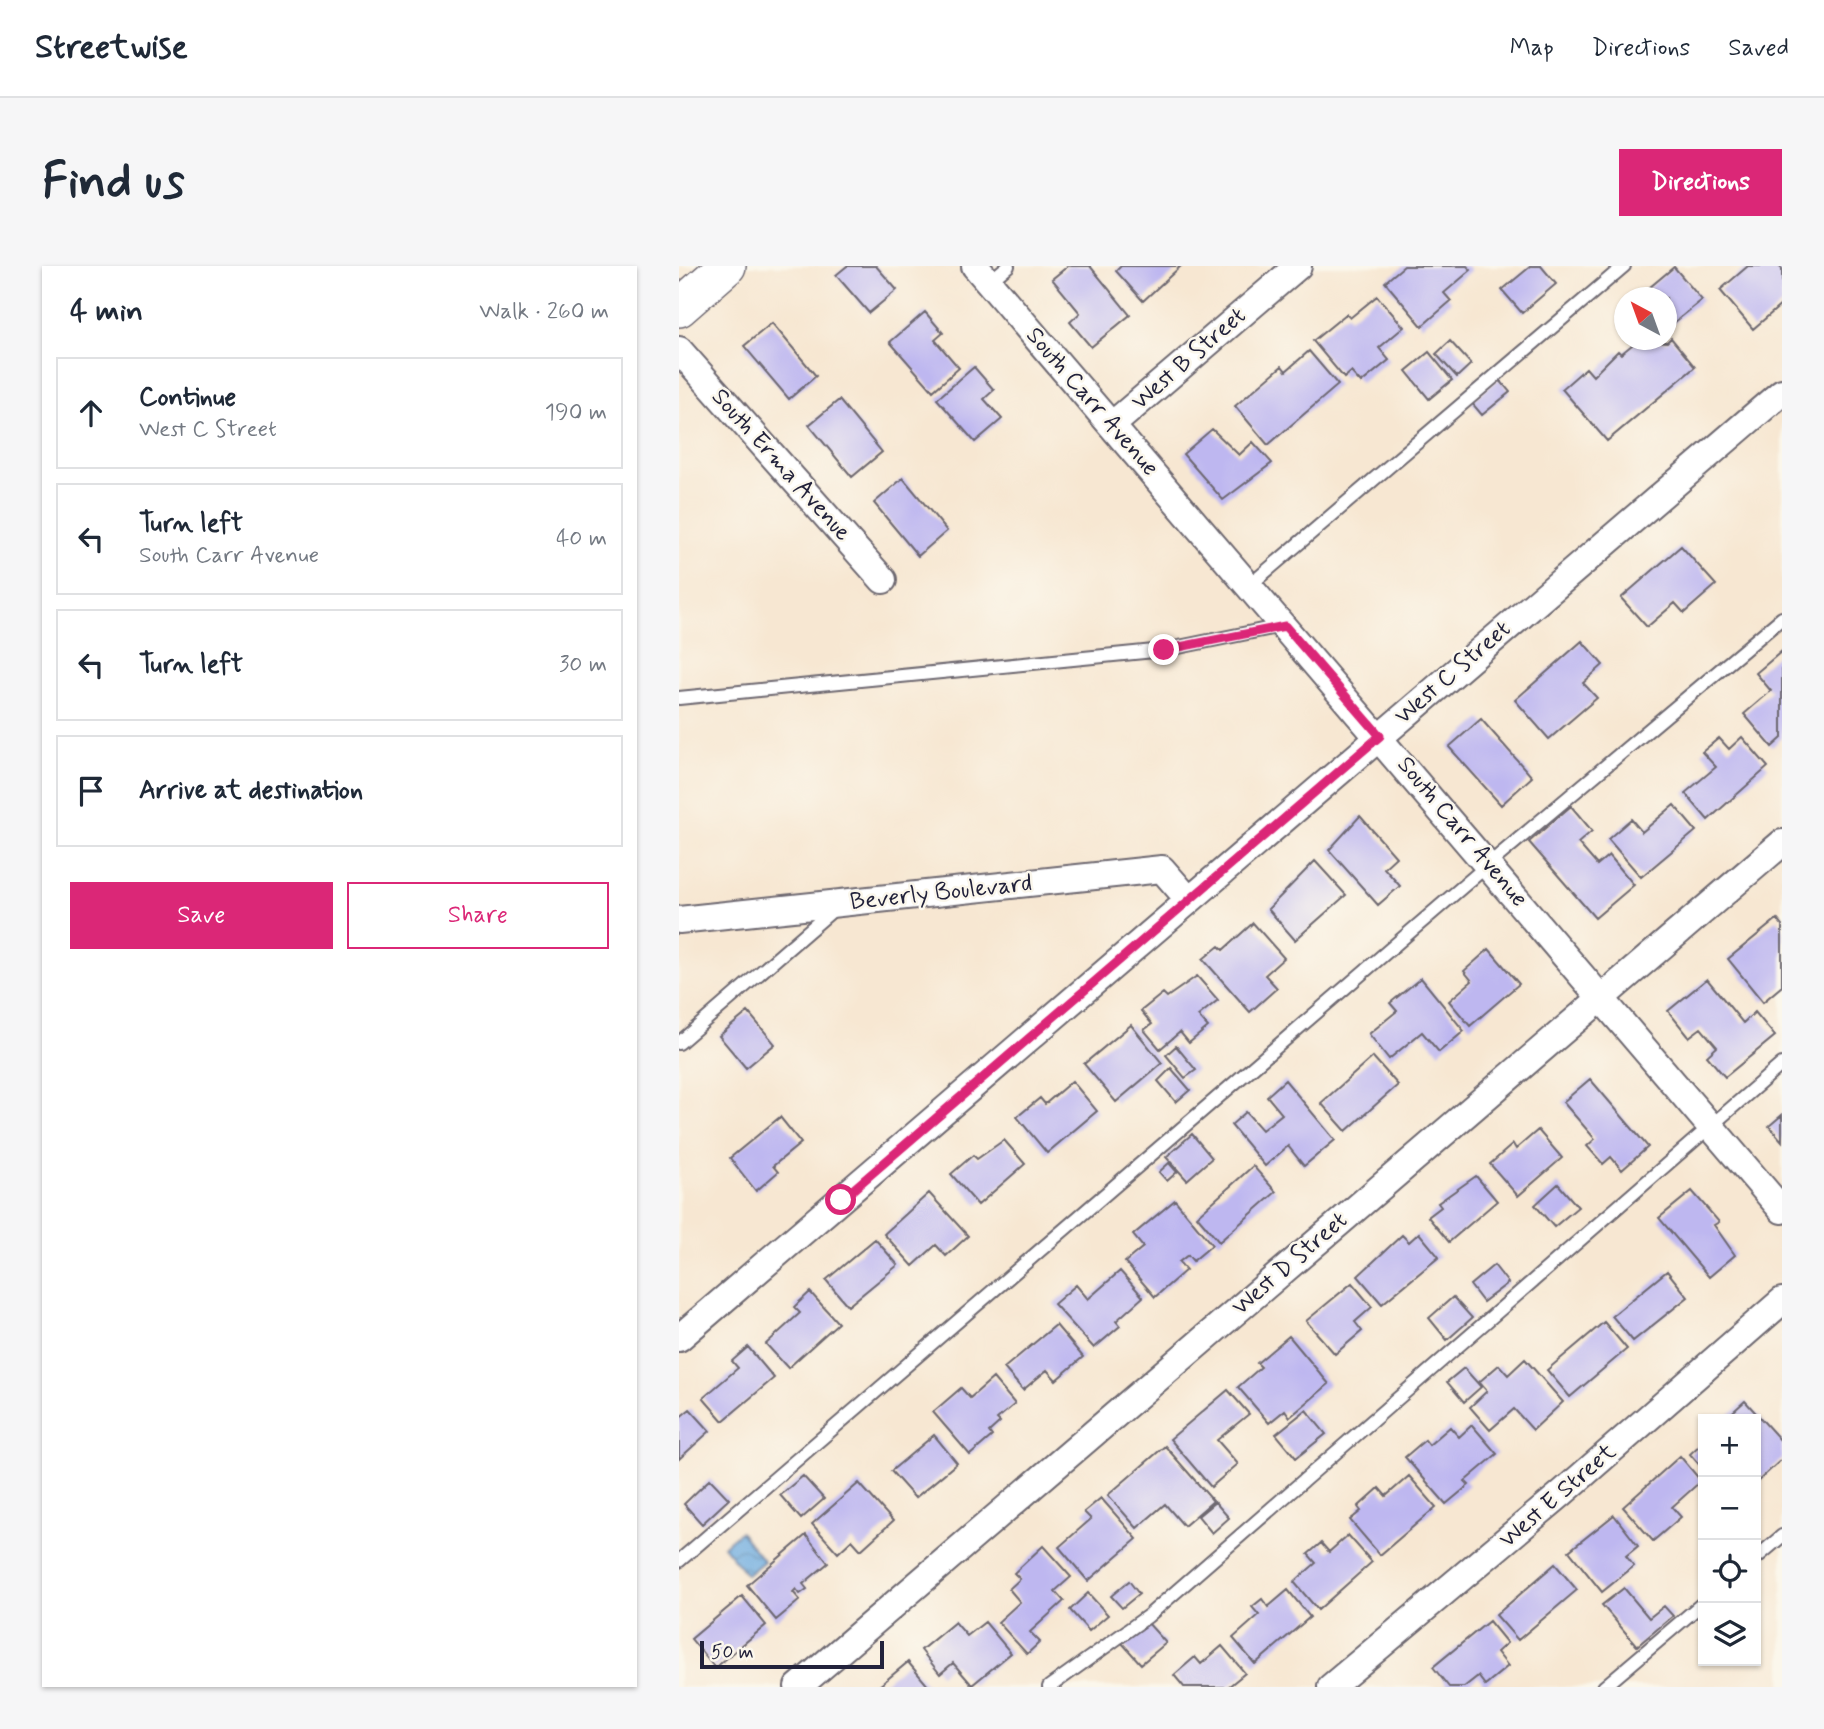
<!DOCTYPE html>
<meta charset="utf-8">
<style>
:root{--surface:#fff;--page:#f6f6f7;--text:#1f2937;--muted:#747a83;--line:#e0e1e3;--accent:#db2777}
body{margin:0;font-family:Mynerve,sans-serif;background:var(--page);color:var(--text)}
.controls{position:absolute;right:21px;bottom:21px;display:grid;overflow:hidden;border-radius:0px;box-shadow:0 2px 5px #0004}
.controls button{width:63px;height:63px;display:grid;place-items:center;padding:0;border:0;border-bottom:2px solid var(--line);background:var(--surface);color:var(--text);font:35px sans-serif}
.compass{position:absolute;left:935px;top:21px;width:63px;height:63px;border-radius:50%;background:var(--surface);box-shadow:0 2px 5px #0004;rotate:319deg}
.scale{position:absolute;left:21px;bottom:18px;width:184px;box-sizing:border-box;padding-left:7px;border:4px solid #22223b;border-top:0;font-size:19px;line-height:24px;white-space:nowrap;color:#22223b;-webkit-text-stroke:5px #fbf7ec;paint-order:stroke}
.stop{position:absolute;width:21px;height:21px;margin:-16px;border:5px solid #db2777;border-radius:50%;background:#fff}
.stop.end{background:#db2777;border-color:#fff;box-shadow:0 2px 7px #0008}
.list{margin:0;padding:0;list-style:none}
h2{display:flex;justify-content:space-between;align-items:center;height:91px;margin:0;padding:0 28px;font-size:30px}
h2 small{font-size:23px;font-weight:400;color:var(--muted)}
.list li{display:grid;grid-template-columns:46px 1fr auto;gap:21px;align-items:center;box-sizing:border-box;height:112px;margin:0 14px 14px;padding:0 14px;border:2px solid var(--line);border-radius:0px}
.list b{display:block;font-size:26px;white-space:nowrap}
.list p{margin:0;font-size:23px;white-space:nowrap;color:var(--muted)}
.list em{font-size:23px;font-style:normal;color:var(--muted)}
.actions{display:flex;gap:14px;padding:21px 28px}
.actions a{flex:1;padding:16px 0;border:2px solid var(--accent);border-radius:0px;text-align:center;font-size:24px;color:var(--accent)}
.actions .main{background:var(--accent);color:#fff}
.icon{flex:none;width:38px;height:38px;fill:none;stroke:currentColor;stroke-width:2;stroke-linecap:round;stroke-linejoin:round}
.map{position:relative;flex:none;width:1103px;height:1421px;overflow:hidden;border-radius:0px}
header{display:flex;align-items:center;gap:42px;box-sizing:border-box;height:98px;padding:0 35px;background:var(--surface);border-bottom:2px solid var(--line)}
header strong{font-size:33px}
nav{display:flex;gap:38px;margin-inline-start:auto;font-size:24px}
.intro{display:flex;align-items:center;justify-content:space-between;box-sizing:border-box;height:168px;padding:0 42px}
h1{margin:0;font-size:49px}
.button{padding:18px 32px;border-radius:0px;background:var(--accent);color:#fff;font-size:24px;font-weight:700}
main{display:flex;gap:42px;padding:0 42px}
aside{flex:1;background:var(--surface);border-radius:0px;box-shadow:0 2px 5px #0004}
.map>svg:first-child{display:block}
</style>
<header>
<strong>Streetwise</strong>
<nav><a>Map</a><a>Directions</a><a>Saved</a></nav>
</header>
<div class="intro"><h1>Find us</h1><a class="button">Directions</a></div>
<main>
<aside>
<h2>4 min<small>Walk · 260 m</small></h2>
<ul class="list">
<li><svg class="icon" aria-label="ahead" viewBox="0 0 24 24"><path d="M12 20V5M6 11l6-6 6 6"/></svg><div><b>Continue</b><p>West C Street</p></div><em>190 m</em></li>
<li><svg class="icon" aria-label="left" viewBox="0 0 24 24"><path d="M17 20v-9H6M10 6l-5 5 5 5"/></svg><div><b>Turn left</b><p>South Carr Avenue</p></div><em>40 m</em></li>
<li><svg class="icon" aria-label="left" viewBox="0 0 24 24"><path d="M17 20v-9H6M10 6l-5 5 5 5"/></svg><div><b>Turn left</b></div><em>30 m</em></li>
<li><svg class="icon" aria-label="arrive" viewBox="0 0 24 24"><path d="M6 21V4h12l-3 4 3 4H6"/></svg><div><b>Arrive at destination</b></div></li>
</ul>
<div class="actions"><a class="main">Save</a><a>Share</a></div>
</aside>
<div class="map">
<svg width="1103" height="1421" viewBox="0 0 1103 1421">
<defs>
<pattern id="water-waves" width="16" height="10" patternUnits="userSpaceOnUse" patternTransform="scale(1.75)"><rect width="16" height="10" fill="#6dabdf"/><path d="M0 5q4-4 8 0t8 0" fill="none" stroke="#598bb6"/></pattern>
</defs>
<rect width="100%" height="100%" fill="#fbf7ec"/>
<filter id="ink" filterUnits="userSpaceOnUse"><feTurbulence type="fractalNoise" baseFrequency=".0143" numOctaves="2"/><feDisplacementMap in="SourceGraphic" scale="14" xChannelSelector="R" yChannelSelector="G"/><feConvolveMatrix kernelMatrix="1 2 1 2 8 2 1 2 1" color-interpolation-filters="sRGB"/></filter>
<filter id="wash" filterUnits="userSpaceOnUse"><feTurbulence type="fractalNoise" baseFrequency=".00686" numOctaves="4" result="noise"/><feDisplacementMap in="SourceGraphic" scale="28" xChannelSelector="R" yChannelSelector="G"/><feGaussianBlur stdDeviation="1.57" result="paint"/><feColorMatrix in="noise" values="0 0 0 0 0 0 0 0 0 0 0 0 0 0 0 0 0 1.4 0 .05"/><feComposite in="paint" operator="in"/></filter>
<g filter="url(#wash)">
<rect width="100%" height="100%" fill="#f7e7d2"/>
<path fill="url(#water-waves)" stroke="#48668d" stroke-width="2" d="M61,1266L85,1295L68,1309L44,1280Z"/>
<g id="blocks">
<path fill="#beb7f0" d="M168,0H197L218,24L190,47L157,9Z
M389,0H411L451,49L412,81L391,56L401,47L373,13Z
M442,0H502L464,35L437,5Z
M725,0H788L792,4L765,27L772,35L743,60L706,16Z
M852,0H862L877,18L843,47L823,24Z
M1069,0H1100L1103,3V38L1074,63L1041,24Z
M995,1L1023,34L991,60L987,56V32H967L964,27Z
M698,30L725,61L700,82L710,94L682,117L672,106L665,112L634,75L667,48L671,52Z
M246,46L264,67L256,74L280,102L254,125L211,76Z
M93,57L137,110L110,133L65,80Z
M992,72L1016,101L928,175L883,123L907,102L914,110L939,85L942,88L959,74L988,76Z
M771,75L792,98L778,111L757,88Z
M630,85L659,119L589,179L556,140L603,100L607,105Z
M750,86L773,114L750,133L727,105Z
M295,101L315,124L305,133L323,153L296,176L258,133Z
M820,113L831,126L803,149L792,136Z
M160,134L203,186L173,211L130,159Z
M533,163L560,189L574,176L593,197L544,234L504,188Z
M224,212L268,265L239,290L195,237Z
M1002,280L1037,319L1005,347L996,337L968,361L942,332Z
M903,375L924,399L904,417L918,432L870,473L836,434Z
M1103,385V472L1093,481L1065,448L1092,425L1077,407Z
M802,453L853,511L822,539L770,481Z
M1063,471L1089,501L1029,554L1006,527L1037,501L1023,486L1040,472L1050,483Z
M995,539L1017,565L962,611L929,573L952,553L963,566Z
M892,540L913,565L899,577L918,599L930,589L955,619L916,652L850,576Z
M681,550L717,591L705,602L721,620L699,639L650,584Z
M636,595L667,629L616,674L589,643Z
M1098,653L1103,659V720L1084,736L1049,693Z
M574,657L605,692L586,709L598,722L571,746L524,693L540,680L544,684Z
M810,683L840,718L791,760L770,735L793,715L785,705Z
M518,710L539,734L519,750L529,761L510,777L501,766L481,783L465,764L473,758L462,745L484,727L488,731Z
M742,712L785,765L760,786L743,766L710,793L690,768L718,745L711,737Z
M1028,713L1064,757L1076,746L1096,770L1046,811L1028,790L1038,781L1022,762L1010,771L989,745Z
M69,746L96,778L67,802L40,770Z
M452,759L483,797L437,836L405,798Z
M497,780L517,804L506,812L487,789Z
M694,791L719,819L667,865L642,837Z
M492,802L511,824L497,836L479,815Z
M911,813L969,881L943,904L932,891L924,898L908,880L916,873L884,836Z
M606,814L656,874L625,900L609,880L586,900L552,859L567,846L583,864L603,848L588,830Z
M393,815L418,845L368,887L338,851L361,832L366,838Z
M1103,849V875L1090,860Z
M101,851L122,877L94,900L99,906L77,925L51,892Z
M859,864L883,892L839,930L811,898L834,878L837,883Z
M513,868L533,892L508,914L487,891Z
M325,874L346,898L299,939L272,908L294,889L298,893Z
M490,897L498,906L488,915L480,906Z
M574,900L597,926L540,976L518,950Z
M797,910L818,935L770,976L749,951L762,941L759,937Z
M879,918L899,941L875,961L856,939Z
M1013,925L1040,956L1035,959L1056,989L1030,1011L980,952Z
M250,927L289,970L267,990L257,979L234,1000L205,968Z
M496,934L533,979L514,995L509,989L500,996L507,1004L476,1031L446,996L464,981L454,969Z
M740,967L760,991L703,1038L679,1010L723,969L730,976Z
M196,973L219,999L169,1040L147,1014Z
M815,999L829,1017L804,1036L791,1019Z
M441,1005L464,1031L437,1055L441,1060L415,1082L375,1038L397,1019L409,1033Z
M988,1005L1009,1031L954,1075L933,1050Z
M673,1017L693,1041L676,1056L683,1065L656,1088L627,1055Z
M131,1026L159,1057L109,1102L87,1078L121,1047L115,1041Z
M774,1031L793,1052L768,1074L750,1052Z
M925,1056L948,1083L891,1131L868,1104Z
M377,1059L404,1091L377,1114L368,1104L344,1124L325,1102Z
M610,1070L650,1118L611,1151L606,1144L590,1157L559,1121L582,1101L578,1097Z
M69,1081L95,1112L44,1155L24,1132L59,1102L53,1095Z
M846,1093L884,1136L854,1164L835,1143L811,1164L791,1141L808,1125L800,1116L820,1099L829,1109Z
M785,1102L802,1121L785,1136L768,1116Z
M314,1112L336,1138L318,1153L321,1156L310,1166L313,1170L291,1189L254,1146L282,1122L291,1132Z
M549,1124L570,1148L538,1174L559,1198L532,1221L491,1173Z
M1066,1135L1103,1176V1193L1077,1217V1153H1046Z
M11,1143L31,1165L0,1193V1152Z
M627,1144L647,1168L617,1192L597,1168Z
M793,1159L818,1188L786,1215L790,1219L767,1238L726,1191L746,1174L750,1179L771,1161L780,1171Z
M255,1169L278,1197L236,1232L212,1205Z
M1024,1176V1203L1011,1188Z
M486,1180L534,1235L505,1260L486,1238L458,1262L429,1229Z
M1001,1190L1022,1215L993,1241L1002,1251L974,1275L944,1241Z
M124,1210L145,1233L122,1253L101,1229Z
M730,1210L757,1241L701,1289L671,1254L682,1245L679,1241L700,1222L707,1230Z
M31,1213L50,1233L23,1258L5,1238Z
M180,1217L214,1255L182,1284L173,1274L159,1287L133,1258Z
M422,1232L458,1273L409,1315L380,1281L412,1253L405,1246Z
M536,1236L550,1252L533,1267L519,1250Z
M935,1249L959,1280L947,1290L955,1300L923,1326L890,1285Z
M127,1269L149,1297L124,1318L128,1323L121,1328L117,1323L114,1326L121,1334L97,1354L68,1319Z
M669,1269L693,1296L639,1344L615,1316L637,1297L629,1288L642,1277L650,1286Z
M364,1280L392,1311L376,1325L385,1335L351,1366L361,1376L348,1388L319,1356L341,1336L330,1323L341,1313L335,1307Z
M876,1298L898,1324L839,1374L817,1349Z
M450,1315L460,1328L443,1342L432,1330Z
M945,1322L970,1352L985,1340L994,1350L958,1380L923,1339Z
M609,1324L631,1351L576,1398L554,1372L580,1349L573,1341L583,1333L589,1341Z
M409,1327L429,1349L410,1365L391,1344Z
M63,1330L87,1359L36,1402L12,1373Z
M810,1355L828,1377L818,1386L829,1400L806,1419L799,1410L785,1421H770L754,1401Z
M276,1356L288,1370L306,1356L332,1387L293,1419L274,1397L261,1408L242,1384Z
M468,1356L487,1377L462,1398L443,1377Z
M543,1380L566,1407L549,1421H505L495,1409L516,1391L522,1398Z
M229,1396L250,1421H199Z"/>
</g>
</g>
<g filter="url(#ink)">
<use href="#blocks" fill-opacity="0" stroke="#6d6770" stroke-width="2"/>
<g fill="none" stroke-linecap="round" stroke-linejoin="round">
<g stroke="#6d6770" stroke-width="16">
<path id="lane" d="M310,16L329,0
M571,319L945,0
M0,432L485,384L603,360
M0,777L156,642
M1077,1292L1103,1270
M0,1295L810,598L1103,352
M370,1421L469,1350L1103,798
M925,1421L1024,1337"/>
</g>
<g stroke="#6d6770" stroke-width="30">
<path id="street" d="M296,0L1103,944
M0,84L204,314
M433,159L619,0
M0,654L483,603L510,634
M0,1072L1103,126
M119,1421L1103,577
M652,1421L882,1228L1103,1035"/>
</g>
<g stroke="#6d6770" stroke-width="40">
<path id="secondary" d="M0,42L48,0"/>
</g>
<use href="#lane" stroke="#fff" stroke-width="12"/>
<use href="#street" stroke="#fff" stroke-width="26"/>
<use href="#secondary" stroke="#fff" stroke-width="37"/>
</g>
</g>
<g fill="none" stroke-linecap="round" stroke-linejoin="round" filter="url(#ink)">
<path stroke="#db2777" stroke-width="9" d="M162,934L701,470L606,360L485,384"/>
</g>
<g text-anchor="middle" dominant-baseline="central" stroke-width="5" stroke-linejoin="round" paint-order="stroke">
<g font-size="24" fill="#22223b" stroke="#fbf7ec">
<text transform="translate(510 93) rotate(-41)">West B Street</text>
<text transform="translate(413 136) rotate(49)">South Carr Avenue</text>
<text transform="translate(102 199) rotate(48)">South Erma Avenue</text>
<text transform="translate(774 407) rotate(-41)">West C Street</text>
<text transform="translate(783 566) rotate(50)">South Carr Avenue</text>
<text transform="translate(262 627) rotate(-6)">Beverly Boulevard</text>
<text transform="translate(611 998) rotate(-41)">West D Street</text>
<text transform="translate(879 1230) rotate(-41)">West E Street</text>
</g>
</g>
</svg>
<div class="controls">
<button>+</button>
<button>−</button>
<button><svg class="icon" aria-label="locate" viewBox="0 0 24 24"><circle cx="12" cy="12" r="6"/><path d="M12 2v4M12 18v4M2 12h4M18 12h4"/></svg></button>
<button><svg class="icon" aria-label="layers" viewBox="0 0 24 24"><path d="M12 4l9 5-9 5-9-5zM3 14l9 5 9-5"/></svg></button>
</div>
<svg class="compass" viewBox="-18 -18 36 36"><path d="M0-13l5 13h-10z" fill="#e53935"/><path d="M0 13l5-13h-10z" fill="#747a83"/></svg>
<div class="scale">50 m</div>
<div class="stop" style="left:162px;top:934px"></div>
<div class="stop end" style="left:485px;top:384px"></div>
</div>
</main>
